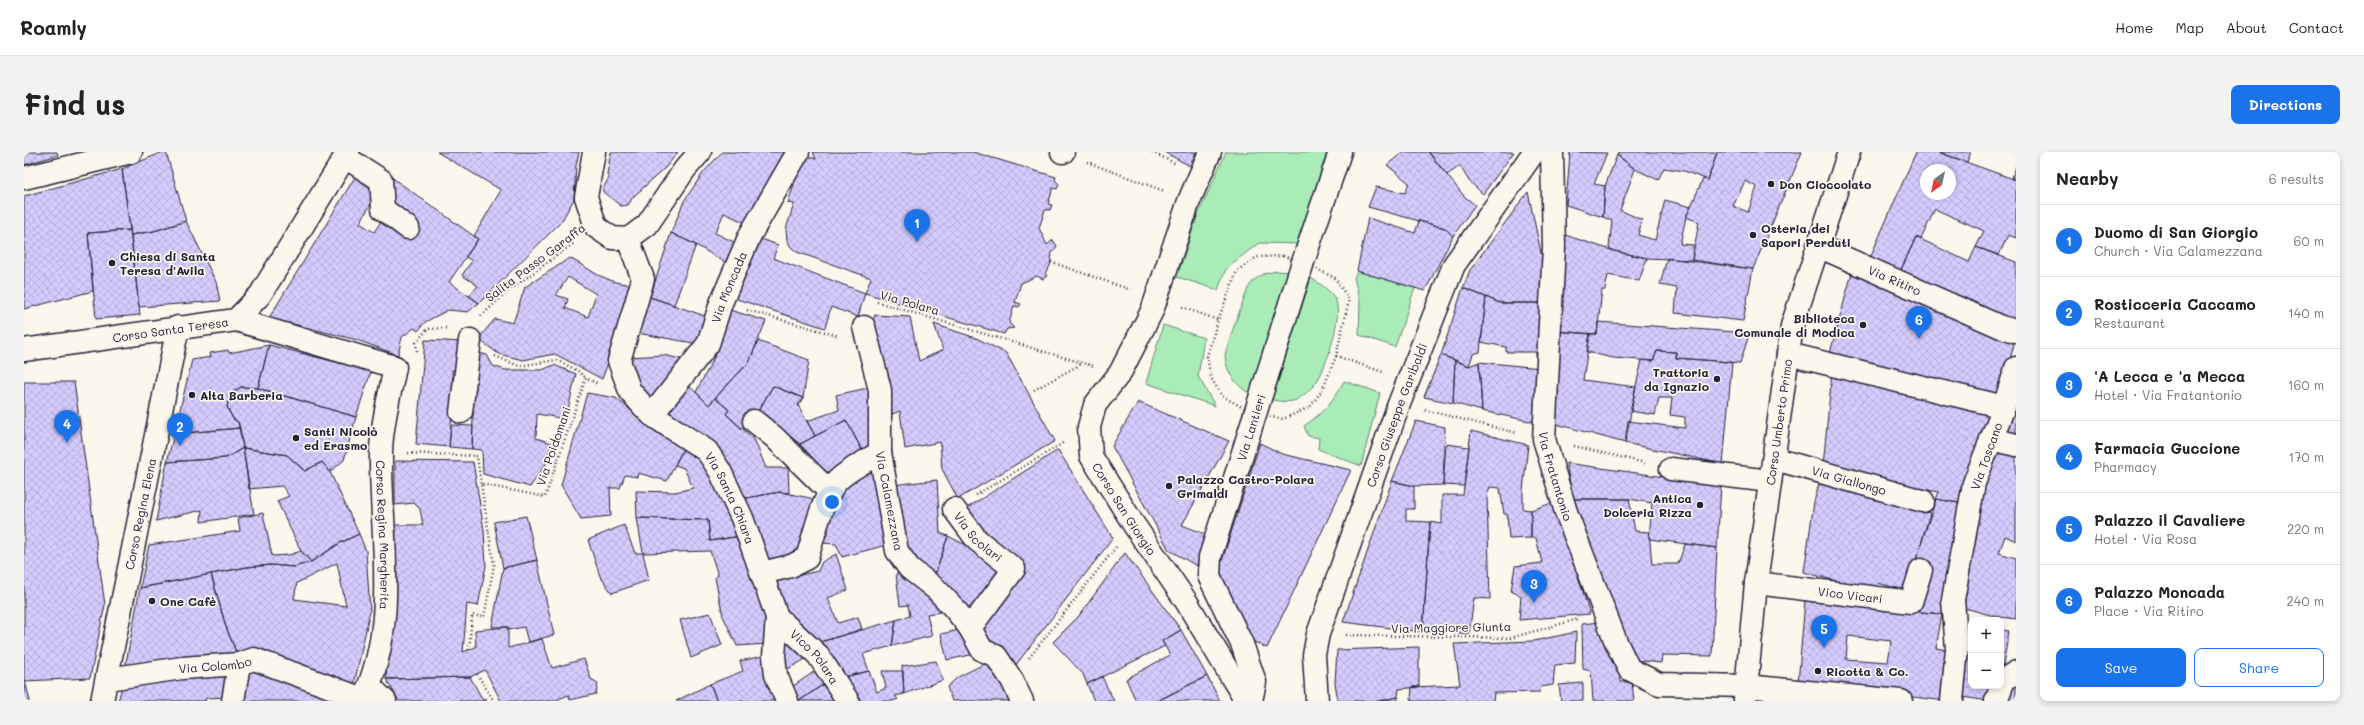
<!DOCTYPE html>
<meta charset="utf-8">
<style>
:root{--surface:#fff;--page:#f2f2f2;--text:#222;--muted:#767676;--line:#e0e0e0;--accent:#1a73e8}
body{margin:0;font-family:Mali,sans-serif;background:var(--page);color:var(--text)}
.controls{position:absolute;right:12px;bottom:12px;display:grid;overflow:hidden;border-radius:8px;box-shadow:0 2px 6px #0003}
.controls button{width:36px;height:36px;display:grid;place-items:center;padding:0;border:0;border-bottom:1px solid var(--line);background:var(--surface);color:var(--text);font:20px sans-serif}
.compass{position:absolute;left:1896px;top:12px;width:36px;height:36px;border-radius:50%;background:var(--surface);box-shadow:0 2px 6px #0003;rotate:213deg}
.you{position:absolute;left:808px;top:350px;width:14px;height:14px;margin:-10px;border:3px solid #fff;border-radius:50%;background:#1a73e8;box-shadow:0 0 0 6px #1a73e833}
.badge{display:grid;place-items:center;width:26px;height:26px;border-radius:50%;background:var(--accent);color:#fff;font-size:13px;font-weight:700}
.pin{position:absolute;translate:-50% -33px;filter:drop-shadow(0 1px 2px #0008)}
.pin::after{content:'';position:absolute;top:21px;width:14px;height:12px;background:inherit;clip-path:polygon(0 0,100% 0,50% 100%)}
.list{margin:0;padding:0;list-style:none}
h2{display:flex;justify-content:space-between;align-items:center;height:52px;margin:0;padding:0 16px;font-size:17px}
h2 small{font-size:13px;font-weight:400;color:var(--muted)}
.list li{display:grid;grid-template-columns:26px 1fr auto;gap:12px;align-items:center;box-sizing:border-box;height:72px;padding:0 16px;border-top:1px solid var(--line)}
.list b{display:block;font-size:15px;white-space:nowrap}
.list p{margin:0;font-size:13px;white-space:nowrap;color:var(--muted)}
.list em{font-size:13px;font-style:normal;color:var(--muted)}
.actions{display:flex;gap:8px;padding:12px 16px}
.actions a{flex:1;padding:9px 0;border:1px solid var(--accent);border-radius:8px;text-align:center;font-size:14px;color:var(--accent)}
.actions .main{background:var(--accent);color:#fff}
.map{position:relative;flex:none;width:1992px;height:549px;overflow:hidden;border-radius:8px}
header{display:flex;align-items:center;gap:24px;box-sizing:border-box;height:56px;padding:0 20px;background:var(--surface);border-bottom:1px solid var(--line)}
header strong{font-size:19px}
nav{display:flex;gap:22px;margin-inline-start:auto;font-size:14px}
.intro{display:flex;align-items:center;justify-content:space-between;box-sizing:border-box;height:96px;padding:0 24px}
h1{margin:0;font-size:28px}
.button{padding:10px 18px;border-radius:8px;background:var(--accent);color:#fff;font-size:14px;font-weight:700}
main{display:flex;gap:24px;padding:0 24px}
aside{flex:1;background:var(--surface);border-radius:8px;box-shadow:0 2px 6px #0003}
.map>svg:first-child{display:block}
</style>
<header>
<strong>Roamly</strong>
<nav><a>Home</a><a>Map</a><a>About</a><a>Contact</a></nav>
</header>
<div class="intro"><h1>Find us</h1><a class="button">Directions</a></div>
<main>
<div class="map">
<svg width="1992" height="549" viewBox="0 0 1992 549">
<defs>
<pattern id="building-cross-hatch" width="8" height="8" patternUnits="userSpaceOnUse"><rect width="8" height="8" fill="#d5cbfd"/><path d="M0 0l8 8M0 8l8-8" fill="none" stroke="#b7aeda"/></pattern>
</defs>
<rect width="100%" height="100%" fill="#fbf7ec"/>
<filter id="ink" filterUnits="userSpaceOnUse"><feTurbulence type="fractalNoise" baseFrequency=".025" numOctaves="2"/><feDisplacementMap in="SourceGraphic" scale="8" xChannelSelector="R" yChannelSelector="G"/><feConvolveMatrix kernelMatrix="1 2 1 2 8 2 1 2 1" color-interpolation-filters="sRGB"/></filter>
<g filter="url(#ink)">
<path fill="#a9ecb7" stroke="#668779" d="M1202,0H1303L1274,92L1235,91L1210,110L1201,119L1194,138L1153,125L1173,65Z
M1254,119L1265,120L1226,242C1212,233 1203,222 1201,205C1201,196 1220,148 1224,136C1232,124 1239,121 1254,119Z
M1333,119L1391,136L1371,195L1335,183L1336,149L1330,126Z
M1287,126C1296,132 1308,139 1312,149C1318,165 1304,208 1296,224C1291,233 1282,243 1272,248C1265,251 1255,249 1248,248Z
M1139,173L1180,186L1174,224L1191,254L1122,231Z
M1320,229L1356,241L1337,314L1294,297L1295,286L1284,284L1280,274C1298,262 1310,248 1320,229Z"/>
<path fill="url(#building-cross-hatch)" stroke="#22223b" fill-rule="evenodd" d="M0,0H33L34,3L0,13Z
M139,0H142L162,69L130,79L107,83L98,17Z
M413,0H555L552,13L550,47L537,70L455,151L445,144L454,134L438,123L448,109L442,105L454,87L450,84L477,38Z
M654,0L642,15L609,45L604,53L597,54L579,40V36L585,26L583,22L587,0Z
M698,0H764L726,73L700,61L691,81L714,92L704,112L672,93L647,81L660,49L679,21Z
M789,0H949L1032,25L1031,28L1035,32L1033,37L1029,36L1024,52L1028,53L1026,58H1021L1015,76L1023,93L1029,88L1033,94L1028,101L1026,114L1021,121L1023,124L1019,127L1013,124L997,131L991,150L997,152L995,155L990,154L985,171L990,176L983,177L980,182L841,141L847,126L773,100L767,95L763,88L762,77L770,52L764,51L779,3L792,7Z
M1140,0H1172L1166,14Z
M1379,0H1404L1440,44L1451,53L1429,84L1421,76L1344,55L1352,35L1381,41L1385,31L1363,13Z
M1405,0H1490L1459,42L1445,29L1436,14L1423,23Z
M1546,0L1583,1L1570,32L1581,34L1579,65L1542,53Z
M1595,0H1693L1684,28L1660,19L1640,16L1634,28L1611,17L1593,3Z
M1693,0H1778L1729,117L1668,108L1675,70L1662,65L1679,27L1684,28ZM1721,29L1733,35L1724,60L1709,54Z
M1892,0H1914L1992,28V86L1984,83L1975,103L1952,95L1960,79L1911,57L1897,87L1892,85L1875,122L1845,108ZM1902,18H1926V42H1902Z
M1914,0H1947L1943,10Z
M1593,3L1611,17L1596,58L1618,68L1614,83L1631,88L1641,48L1667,55L1662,65L1656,92L1669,93L1668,108L1623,106L1590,99L1585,96L1588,69L1579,65L1581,34Z
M1992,14V28L1988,26Z
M98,17L106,78L64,81L69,139L0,157V44Z
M363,22L454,87L425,130L455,151L444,160L424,158L401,170L394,179L390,176L378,185L374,203L333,188L245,166L331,25L353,41L336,71L350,80L358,68L386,88L395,72L365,53Z
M1504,40L1521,119L1522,151H1476L1439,136L1446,118Z
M1344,66L1391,81L1395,69L1421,76L1429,84L1401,139L1333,119Z
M162,69L192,130L196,149L115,155L107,83L130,79Z
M106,78L116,163L72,167L64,81Z
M647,81L672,93L650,153L626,145Z
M1541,83L1590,99L1623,106L1615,129L1584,123L1581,138H1578L1573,182L1531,179Z
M1892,85L1945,110L1952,95L1992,110V172L1875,122Z
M734,86L754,93L749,106L841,141L834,165L807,155L801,176L707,145Z
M546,106L574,123L591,130L612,134L578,227L531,202L499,208L475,202L454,187L471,167L489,171L501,135ZM544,125L572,142L564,165L541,156L544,147L532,143Z
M1643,106L1729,117L1719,169L1651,161L1653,136L1636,133Z
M1829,117L1990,192L1975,251L1805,205Z
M1439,136L1462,145L1456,200L1449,202L1445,214L1417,203Z
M626,145L684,165L675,192L613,181Z
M1462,145L1476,151H1522L1518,206H1512V200H1482V195L1457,190Z
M706,158L742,169L725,210L685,253L672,240L694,198Z
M851,163L886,165L895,209L919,198L910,172L952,186L982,201L1031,289L934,347L918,317L916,290L881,297L876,259L863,264L848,172Z
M1574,170L1711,180L1724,186L1716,211L1652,206V200L1633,199L1629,209L1589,206L1563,200L1566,182H1573Z
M1531,179L1566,182L1559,228L1612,235L1601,291L1529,271Z
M401,188L440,190L436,218H428L430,239L425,295L392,292Z
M734,189L785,208L779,246L749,234L734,259L718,277L702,262L705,258L691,246L725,210Z
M245,193L234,236L217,235L206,242L203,255L209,267L214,270L216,276L150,282L168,208L187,205L186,201L204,198L205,201Z
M245,193L347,219L332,265L234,236Z
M1633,199L1652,200V206L1708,210L1699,312L1601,291L1604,269L1661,276V265L1646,263L1648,246H1635L1631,263L1606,259L1618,208L1629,209Z
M451,200L463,203L469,214L481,218H518L530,213L552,222L542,267L513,262L512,286L528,291L522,312L506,335L459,322L458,298L448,297Z
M640,203L660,208L626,253L602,216L605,205Z
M1417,203L1431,208L1429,251L1400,245Z
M1431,208L1445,214L1455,210L1458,259L1429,251Z
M1455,210L1517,216L1514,250L1510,270L1458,259Z
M1808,220L1967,261L1940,352L1912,347L1915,340L1832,325L1799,314Z
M0,230H50L81,453L66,526L0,529Z
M661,230L685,253L691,246L705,258L702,262L730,287L742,316H764L765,341L756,340L717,347L695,298L640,257Z
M749,234L779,246L774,253L791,284L776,292L734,259Z
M217,235L234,236L332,265L320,308L306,320L298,310L281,319L263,303L219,296L214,270L209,267L203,255L206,242Z
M848,235L849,294L840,302L822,268L791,284L783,269L815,258L812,243Z
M1992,238V286L1982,284L1981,278Z
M563,241L592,246L626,274L660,295L643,329L614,321L613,325L601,323L596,336H586L587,364L557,367L537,333Z
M1114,250L1205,289L1158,373L1181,382L1173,414L1145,398L1088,294Z
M822,268L840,302L807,326L776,292Z
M1392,269L1421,275L1419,333L1390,334L1368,329Z
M427,273L449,274L448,297L425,295Z
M216,276L219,296L202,306L143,310L150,282Z
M1447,279L1504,293L1499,339V357L1507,358V386L1485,387L1483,362H1480L1476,336L1466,335L1463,344L1466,447L1450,446L1445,482L1407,477V481L1399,480L1406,370L1418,372V343H1439Z
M1236,291L1258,302L1327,318L1243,496L1224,487L1197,428L1196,415Z
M1422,292L1445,295L1440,334L1419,333Z
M660,295L676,307L692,331L716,384L686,389L684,368L613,366L612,339L651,340L669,336L660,316L651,313Z
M219,296L263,303L281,319L298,310L306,320L335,382L316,391L287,410L277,399L253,349L265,344L258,334L225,337Z
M219,296L230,362L177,370L178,358L132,369L143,310L202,306Z
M1034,298L1089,386L991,514L962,495L954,475L1002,413L958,384L943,356Z
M1970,300L1992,304V389L1981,384L1975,401L1992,406V467L1970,464L1937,455L1957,342Z
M371,309L449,310L460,378L462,414L454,454L443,452L439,500L452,495L451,478L484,475V496L518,487L528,516L560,507L567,527L574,531L572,542L546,548L544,543L530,549H477L461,518L446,525L362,527L368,447V373H399L396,357L390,351L371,353Z
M1542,311L1697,333L1693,396L1625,387L1628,351L1605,347H1549Z
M848,316L866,392L818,405L812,392L798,391L804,381V361L820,334Z
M1797,325L1906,361L1883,439L1854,431L1852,440L1780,420L1790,350Z
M913,328L916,381L924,384L910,426L907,425L876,389L868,333Z
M1368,329L1390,334V357H1382V369L1406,370L1399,480L1319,470Z
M756,340L796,348L776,400L741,411L717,347Z
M1549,347H1605L1611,379L1625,380L1628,412H1654L1661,392L1693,396L1688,504L1638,503L1637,511L1610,508L1571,414Z
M1912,347L1940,352L1918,462L1895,460L1907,410L1892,407Z
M1531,350L1566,462L1495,468L1497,444L1487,439L1491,414L1518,411L1512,386H1507V358Z
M239,361L248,404L265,403L277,399L287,410L270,415L247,413L223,415L116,436L125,393L216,379L214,366Z
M502,364L513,408L479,416L470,370Z
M613,366L684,368L686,389L716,384L746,480L743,492L713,494L699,464L691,426L694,423L686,399L619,401Z
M600,373L611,401H619L625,428L588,441L576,424L564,388Z
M335,382L342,399L346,459L330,533L307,527L231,496L213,502L202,475L187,422L223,415L247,413L270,415L287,410L316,391ZM313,411L322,454L270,447L273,431Z
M924,384L956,400L983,421L948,467L910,426Z
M1101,401L1157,478L1138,489L1141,494L1063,532L1059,522L1029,490L1054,465Z
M812,402L824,438L804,446L814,471L834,465L838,477L793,491L758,461L751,429L794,419L798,410Z
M513,408L530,483L504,490L500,475L484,478V475H468L479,416Z
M882,420L924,459L903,462L908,484L868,494L872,468L886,464L884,453L876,454L872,422Z
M187,422L202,475L213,502L101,516L116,436Z
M1781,449L1918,462L1912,496L1929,499L1922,549L1774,531ZM1824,484L1867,489L1864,510L1822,507Z
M686,461L698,493L667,506L656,468Z
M872,468L868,494L839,502L845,519L816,526L793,491Z
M1575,470L1590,500L1597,530H1608L1610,549H1569L1567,519L1559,517L1558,472Z
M1939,474L1947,475V534H1971L1965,549L1938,545Z
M940,477L951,502L923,508L917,482Z
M1157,478L1183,524L1133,549H1112L1102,527L1146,503L1138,489Z
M1977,478L1985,479L1977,524Z
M1552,480L1551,511L1531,513L1529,533L1517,535L1516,540L1470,541L1469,549H1387L1388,535L1436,533L1430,492L1510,489Z
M766,485L785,505L757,521L756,491Z
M1395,495V535L1375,537L1374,545L1355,549H1314L1311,531L1313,498Z
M739,504L750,549H693L686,532L719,519L716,509Z
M912,509L919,528L880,542L878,514Z
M962,511L989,549H928L923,535L934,525Z
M226,515L320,549H219Z
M794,517L803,530L775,549H771L765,537Z
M845,519L853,540L862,536L858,519H879L880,542L871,544L874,547L869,549H832L816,526Z
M161,521L203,522L204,545L182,546L181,549H94L98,535Z
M1183,524L1196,549H1133Z
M446,525L459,548L462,546L463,549H375L362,527Z
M1078,525L1090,549H1070L1063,532Z
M0,529H1L6,549H0Z
M803,530L815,549H775Z
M1992,530V549H1979Z
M1559,531V549H1537L1535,533Z
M686,532L693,549H652Z
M1374,545V549H1355Z"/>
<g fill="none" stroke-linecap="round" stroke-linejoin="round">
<g stroke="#22223b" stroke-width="25">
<g id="minor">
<path d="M570,0L562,45L572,75L588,86L604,87L623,73L661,17L676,0"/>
<path d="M1038,0H1039"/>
<path id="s1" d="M1186,0L1165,49L1128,159L1096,221L1071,253L1065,275L1067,304L1110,373L1162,449L1222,549"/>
<path id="s2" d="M1528,0L1530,95L1520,287L1542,360L1592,490L1605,517L1635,532L1722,534L1877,549"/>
<path d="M321,5L357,28L359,57L384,76"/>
<path d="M0,26L107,0"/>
<path id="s3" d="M604,87L619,127L595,209L606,239L620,255L628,263L683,299L696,319L718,366L753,465L750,504L752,523L763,549"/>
<path id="s4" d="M1794,94L1977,175L1992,179"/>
<path id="s5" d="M212,168L371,215C366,242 357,274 357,301C356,383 376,473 338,549"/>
<path d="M840,175L856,238V300L873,399L885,416L912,437L930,456L946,476L958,498L972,504L988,528L998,549"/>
<path id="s6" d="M0,198L212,168L236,143L324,0"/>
<path d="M1764,202L1980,255L1950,331L1929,448L1933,497L1928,549"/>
<path d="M1980,255L1992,216"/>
<path d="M437,260L446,188"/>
<path id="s7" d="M628,263L684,192L697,151L726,83L774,0"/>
<path d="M730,269L750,285L806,340"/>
<path d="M1967,287L1992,293"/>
<path id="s8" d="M1751,307L1899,349"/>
<path d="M1647,317L1746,329"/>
<path id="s9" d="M930,357L953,388L990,417L946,476"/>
<path d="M738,421L767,414L783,406C790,384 798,345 814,328C825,317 843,309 856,300"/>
<path id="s10" d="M1732,431L1887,450L1897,418"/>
<path id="s11" d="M753,465L794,503L824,549"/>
<path id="s12" d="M84,527L158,516L215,512L230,507L339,547"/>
<path d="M346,534L361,549"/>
<path id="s13" d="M1721,548L1732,431L1768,174L1825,0"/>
<path id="s14" d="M78,549L154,175"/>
<path d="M209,549L215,512"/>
<path id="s15" d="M1227,549L1231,530L1218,492L1185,424L1186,405L1279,110L1316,0"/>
<path id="s16" d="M1293,549L1290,503L1294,482L1375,252L1430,113L1510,0"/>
<path d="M1972,549L1980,528L1992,520"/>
</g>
</g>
<path stroke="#22223b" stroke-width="2.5" stroke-dasharray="1 3" stroke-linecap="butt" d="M1128,0L1152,12
M1063,10L1140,39
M1259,104L1279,110L1311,126L1325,148L1312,204L1299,237L1286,255L1259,267L1231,262L1198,244L1187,226L1183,204L1194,168L1213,119L1233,105Z
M1027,110L1107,138
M853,150L1069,214
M1158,155L1194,168
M723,158L815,184
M457,164L483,140L550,91
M393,199L392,191L403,177L422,176
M471,204L495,214L532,208L553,218L562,226
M1312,204L1359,220
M1010,238L1059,211
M1401,258L1493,281
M1550,294L1621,311
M384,301L453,304L457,332
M952,343L1039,291
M1322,483L1486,486L1554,467
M445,498L448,463L460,465L470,413L457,332L521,345L562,226L574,232
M1005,506L1092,395
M453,522L470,549"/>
<use href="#minor" stroke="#fbf7ec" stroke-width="22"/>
</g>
</g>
<g fill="#22223b" stroke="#fbf7ec" stroke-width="1.5">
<circle cx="1747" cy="32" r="4"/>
<circle cx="1729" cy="83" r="4"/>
<circle cx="88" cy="111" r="4"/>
<circle cx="1839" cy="173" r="4"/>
<circle cx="1693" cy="227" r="4"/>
<circle cx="168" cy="243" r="4"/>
<circle cx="272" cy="286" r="4"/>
<circle cx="1145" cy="334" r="4"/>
<circle cx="1676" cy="353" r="4"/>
<circle cx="128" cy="449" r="4"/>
<circle cx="1794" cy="519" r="4"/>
</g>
<g text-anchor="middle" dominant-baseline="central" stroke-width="3.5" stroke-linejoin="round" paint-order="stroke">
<g font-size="12" font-weight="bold" fill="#22223b" stroke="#fbf7ec" text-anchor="start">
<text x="1755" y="32">Don Cioccolato</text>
<text x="1737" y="76">Osteria dei<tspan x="1737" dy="14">Sapori Perduti</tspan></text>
<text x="96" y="104">Chiesa di Santa<tspan x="96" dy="14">Teresa d'Avila</tspan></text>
<text x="1831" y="166" text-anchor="end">Biblioteca<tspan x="1831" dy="14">Comunale di Modica</tspan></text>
<text x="1685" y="220" text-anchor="end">Trattoria<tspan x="1685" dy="14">da Ignazio</tspan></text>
<text x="176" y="243">Alta Barberia</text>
<text x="280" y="279">Santi Nicolò<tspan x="280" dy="14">ed Erasmo</tspan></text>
<text x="1153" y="327">Palazzo Castro-Polara<tspan x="1153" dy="14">Grimaldi</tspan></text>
<text x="1668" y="346" text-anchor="end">Antica<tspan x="1668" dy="14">Dolceria Rizza</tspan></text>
<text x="136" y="449">One Cafè</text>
<text x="1802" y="519">Ricotta &amp; Co.</text>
</g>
<g font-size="12" fill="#22223b" stroke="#fbf7ec">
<text transform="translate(511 110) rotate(-37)">Salita Passo Garaffa</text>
<text stroke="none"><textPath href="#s4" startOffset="84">Via Ritiro</textPath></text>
<text stroke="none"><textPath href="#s7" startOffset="151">Via Moncada</textPath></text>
<text transform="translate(886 150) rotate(16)">Via Polara</text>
<text stroke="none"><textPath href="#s6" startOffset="148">Corso Santa Teresa</textPath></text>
<text stroke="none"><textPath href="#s16" startOffset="300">Corso Giuseppe Garibaldi</textPath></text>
<text stroke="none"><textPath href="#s13" startOffset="280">Corso Umberto Primo</textPath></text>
<text stroke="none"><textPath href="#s15" startOffset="290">Via Lantieri</textPath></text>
<text transform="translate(529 294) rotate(-71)">Via Poidomani</text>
<text transform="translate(1962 304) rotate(-70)">Via Toscano</text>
<text stroke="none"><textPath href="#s2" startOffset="326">Via Fratantonio</textPath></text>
<text stroke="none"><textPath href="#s8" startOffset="77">Via Giallongo</textPath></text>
<text stroke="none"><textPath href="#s3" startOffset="311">Via Santa Chiara</textPath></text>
<text transform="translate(866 349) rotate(79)">Via Calamezzana</text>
<text stroke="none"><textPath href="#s1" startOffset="394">Corso San Giorgio</textPath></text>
<text stroke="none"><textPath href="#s14" startOffset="191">Corso Regina Elena</textPath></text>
<text stroke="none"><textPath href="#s5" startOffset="335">Corso Regina Margherita</textPath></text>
<text stroke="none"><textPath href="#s9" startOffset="37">Via Scolari</textPath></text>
<text stroke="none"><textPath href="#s10" startOffset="95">Vico Vicari</textPath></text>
<text transform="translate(1427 475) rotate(-1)">Via Maggiore Giunta</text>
<text stroke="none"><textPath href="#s11" startOffset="55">Vico Polara</textPath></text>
<text stroke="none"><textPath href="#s12" startOffset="108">Via Colombo</textPath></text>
</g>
</g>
</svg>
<div class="controls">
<button>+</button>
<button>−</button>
</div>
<svg class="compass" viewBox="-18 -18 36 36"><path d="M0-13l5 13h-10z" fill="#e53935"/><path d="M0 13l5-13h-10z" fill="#767676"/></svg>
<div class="you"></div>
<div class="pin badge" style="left:893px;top:90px">1</div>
<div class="pin badge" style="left:156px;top:294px">2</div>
<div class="pin badge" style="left:1510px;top:451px">3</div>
<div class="pin badge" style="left:43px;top:291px">4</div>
<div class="pin badge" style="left:1800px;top:496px">5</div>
<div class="pin badge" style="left:1895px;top:187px">6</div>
</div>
<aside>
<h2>Nearby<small>6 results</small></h2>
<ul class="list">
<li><span class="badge">1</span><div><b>Duomo di San Giorgio</b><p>Church · Via Calamezzana</p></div><em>60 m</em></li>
<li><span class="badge">2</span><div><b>Rosticceria Caccamo</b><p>Restaurant</p></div><em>140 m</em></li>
<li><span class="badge">3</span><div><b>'A Lecca e 'a Mecca</b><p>Hotel · Via Fratantonio</p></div><em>160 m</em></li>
<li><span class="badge">4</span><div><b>Farmacia Guccione</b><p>Pharmacy</p></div><em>170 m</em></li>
<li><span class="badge">5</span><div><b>Palazzo il Cavaliere</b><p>Hotel · Via Rosa</p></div><em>220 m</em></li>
<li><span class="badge">6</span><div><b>Palazzo Moncada</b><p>Place · Via Ritiro</p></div><em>240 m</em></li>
</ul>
<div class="actions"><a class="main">Save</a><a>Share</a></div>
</aside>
</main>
